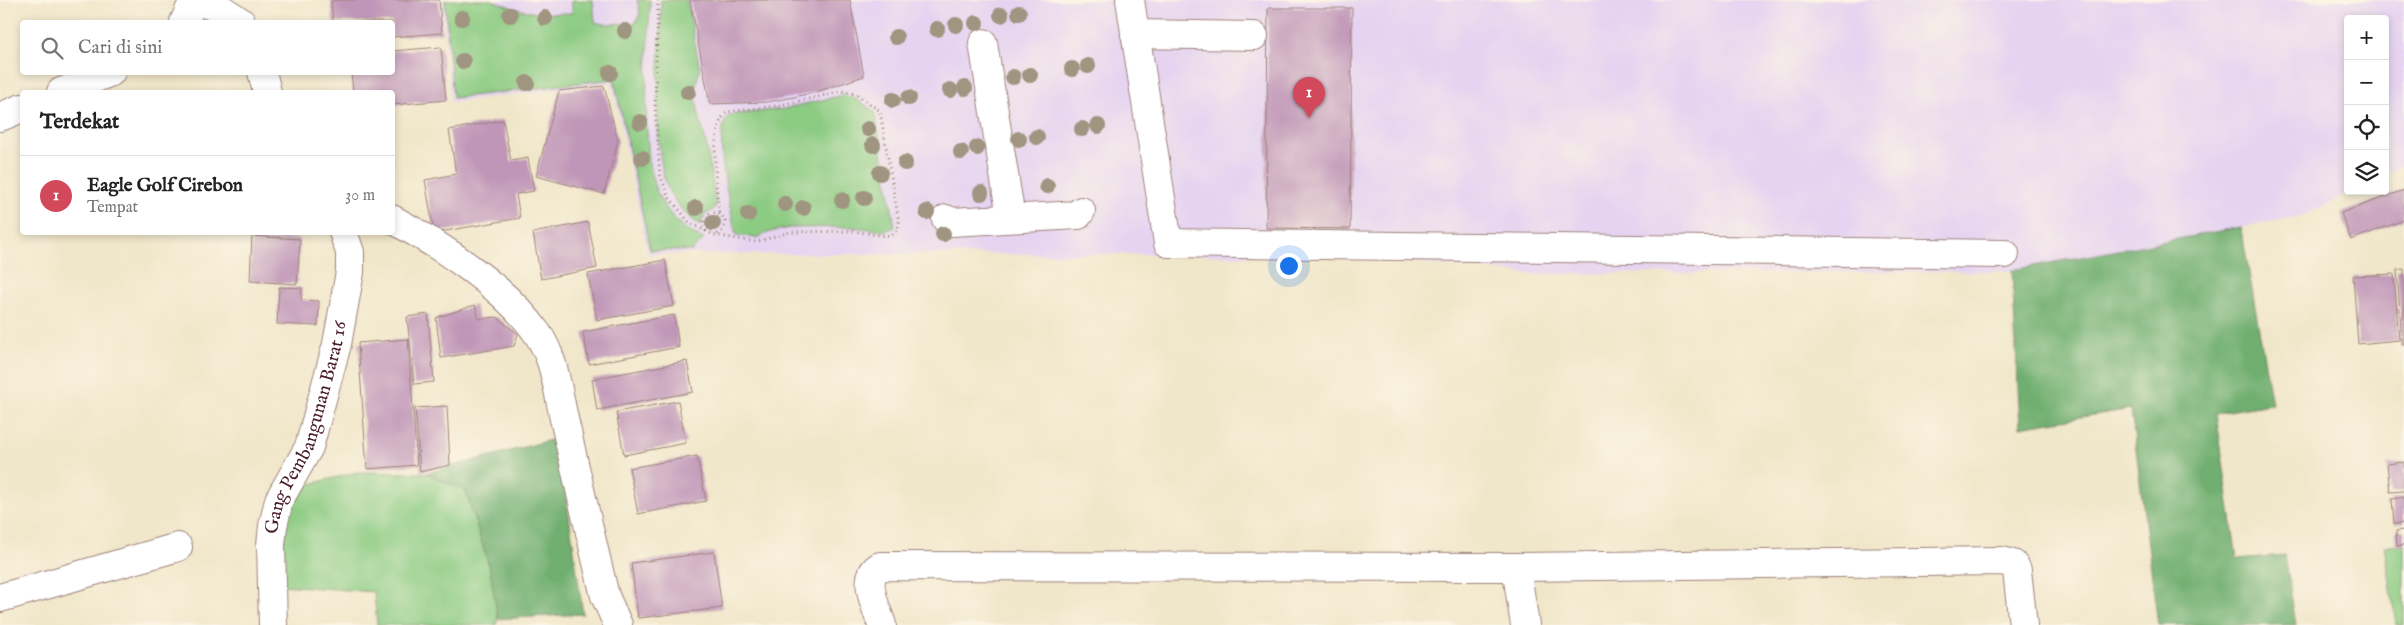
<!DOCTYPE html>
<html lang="id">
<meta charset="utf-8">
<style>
:root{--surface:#fff;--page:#f2f2f2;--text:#222;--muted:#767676;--line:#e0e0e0;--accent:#d1495b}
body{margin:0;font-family:"IM FELL English",serif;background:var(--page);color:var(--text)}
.controls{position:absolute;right:15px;top:15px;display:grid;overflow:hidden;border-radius:5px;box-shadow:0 2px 8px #0003}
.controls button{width:45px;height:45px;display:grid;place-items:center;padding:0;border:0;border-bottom:1px solid var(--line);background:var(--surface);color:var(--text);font:25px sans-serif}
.you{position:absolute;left:1288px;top:265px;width:18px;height:18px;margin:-12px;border:4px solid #fff;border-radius:50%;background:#1a73e8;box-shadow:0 0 0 8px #1a73e833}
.badge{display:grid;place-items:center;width:32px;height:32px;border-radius:50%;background:var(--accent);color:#fff;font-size:16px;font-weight:700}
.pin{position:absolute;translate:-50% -41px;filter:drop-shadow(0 1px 2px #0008)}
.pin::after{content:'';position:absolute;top:26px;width:18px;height:15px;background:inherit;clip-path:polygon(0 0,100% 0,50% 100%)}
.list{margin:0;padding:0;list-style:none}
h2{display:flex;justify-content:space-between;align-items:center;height:65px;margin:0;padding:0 20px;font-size:21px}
h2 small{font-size:16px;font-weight:400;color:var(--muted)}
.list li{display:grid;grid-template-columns:32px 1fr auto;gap:15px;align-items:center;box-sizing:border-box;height:80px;padding:0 20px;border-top:1px solid var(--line)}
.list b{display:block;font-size:19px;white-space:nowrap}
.list p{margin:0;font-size:16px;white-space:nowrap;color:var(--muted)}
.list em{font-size:16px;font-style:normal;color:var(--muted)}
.icon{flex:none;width:28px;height:28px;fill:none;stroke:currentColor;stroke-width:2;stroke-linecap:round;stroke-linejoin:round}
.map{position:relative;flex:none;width:2404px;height:625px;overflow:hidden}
.search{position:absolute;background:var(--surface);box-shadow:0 2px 8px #0003;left:20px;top:20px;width:375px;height:55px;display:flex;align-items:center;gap:12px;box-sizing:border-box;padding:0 18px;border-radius:5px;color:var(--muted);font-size:19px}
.panel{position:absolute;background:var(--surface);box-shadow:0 2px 8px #0003;left:20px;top:90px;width:375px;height:145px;border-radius:5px}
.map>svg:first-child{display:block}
</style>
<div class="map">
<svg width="2404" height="625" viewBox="0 0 2404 625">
<rect width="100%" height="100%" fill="#fcf5e5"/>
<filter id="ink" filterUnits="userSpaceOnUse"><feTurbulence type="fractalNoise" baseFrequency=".02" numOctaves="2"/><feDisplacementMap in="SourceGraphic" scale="10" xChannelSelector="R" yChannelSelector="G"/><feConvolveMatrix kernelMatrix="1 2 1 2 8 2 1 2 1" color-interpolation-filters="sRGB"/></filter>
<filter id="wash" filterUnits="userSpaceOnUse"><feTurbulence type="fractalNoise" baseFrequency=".0096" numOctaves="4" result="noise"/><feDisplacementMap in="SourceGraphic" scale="20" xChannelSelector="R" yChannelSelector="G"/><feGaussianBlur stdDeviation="1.12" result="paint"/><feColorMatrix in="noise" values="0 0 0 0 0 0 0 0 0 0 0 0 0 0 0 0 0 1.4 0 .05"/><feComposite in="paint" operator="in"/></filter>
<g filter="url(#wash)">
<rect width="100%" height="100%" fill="#f0e6c9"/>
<path fill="#e5d3f1" d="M442,0H2404V164L2385,174V19H2348V191H2352L2306,215L2007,271L1531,274L1374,258L1143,254H648L612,82L451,102Z"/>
<path fill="#8bcb82" stroke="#6a7556" d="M445,0H492L513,8L541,14L572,13V0H593L595,22L603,24L636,23L640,12L637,0H650C649,52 643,106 649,158C651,166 651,176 654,184C662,208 680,230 704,239L692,251L650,250L614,79L453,98Z
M661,0H687L700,70C689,96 704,128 708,154C711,171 713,188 716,205L713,210L703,216L701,225C686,218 670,197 665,181C651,130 662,54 661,0Z
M844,95L856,99L875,112L895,227L885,231L853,227L789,228L770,232L756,238L736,235C731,210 711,132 729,115L783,109Z
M358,472L427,473L466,491L490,569L498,619L496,625H377L374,592L281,585L285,511L306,485Z
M2404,543V625H2396L2385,546Z"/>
<path fill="#70af70" stroke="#5d674e" d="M2241,227L2272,404L2216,413L2237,559L2285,555L2296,625H2158L2131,409L2020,427L2012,270Z
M558,438L583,614L498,619L490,569L466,491L427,473Z"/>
<g id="blocks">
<path fill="#c096b8" d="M339,0H439L442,33L392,37V22H333L331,1Z
M690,0H850L864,76L816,92L794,97L767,102L710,104Z
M1268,8H1352L1350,229L1266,228Z
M441,47L446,100L392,105V92H353L351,72H392V51Z
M604,86L618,141L604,194L536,176L559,91Z
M503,120L511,161L528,158L534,191L516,194L520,218L434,233L425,180L456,174L449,130Z
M2404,190V220L2351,240L2341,213Z
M588,222L597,268L541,279L533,233Z
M252,236L300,239L297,284L250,281Z
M665,260L674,306L597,320L588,274Z
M2404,269V344H2402L2397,270Z
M2394,274L2399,340L2358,344L2353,276Z
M279,287L302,288L301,300L319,301L318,326L277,324Z
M475,305L479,319L497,317L518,334L514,346L441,358L436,318Z
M428,314L434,382L414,384L407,317Z
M674,315L679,347L589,364L583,332Z
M408,339L417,465L367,469L358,343Z
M687,361L693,392L597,410L592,379Z
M678,401L686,443L624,455L616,412Z
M447,406L450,465L420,472L415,408Z
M697,456L706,501L638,514L629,468Z
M2404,462V491L2390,492L2387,464Z
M2404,497V523L2394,524L2392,499Z
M2404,530V545L2397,546L2396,531Z
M714,552L722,608L638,618L631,563Z"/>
</g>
</g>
<g filter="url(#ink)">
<use href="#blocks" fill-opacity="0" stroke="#9d827a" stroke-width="1"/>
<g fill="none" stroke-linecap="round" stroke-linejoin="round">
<g stroke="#9d827a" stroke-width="30">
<g id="minor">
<path d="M194,0L220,8L241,22"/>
<path d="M1130,0L1168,243L2005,254"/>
<path d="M184,22L194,0"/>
<path d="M1135,34L1254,36"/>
<path d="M983,43L1011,218"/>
<path d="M262,72L267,92"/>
<path d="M61,92L111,72"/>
<path d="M0,117L22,108"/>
<path d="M392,219C440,245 506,288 537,333C555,357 558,394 565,423C578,481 591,538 605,596L618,625"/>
<path d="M946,219L951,222L1078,215L1081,211"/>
<path d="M1516,567L1525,625"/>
<path d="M0,598L178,547"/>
<path id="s1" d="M273,625L271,545L273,526L279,500L309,447L337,344L350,272V252L343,232"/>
<path d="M882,625C877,609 860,577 880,566L1516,567L2002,561L2013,564L2017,570L2023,625"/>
</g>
</g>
<path stroke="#9d827a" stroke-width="3" stroke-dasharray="1 4" stroke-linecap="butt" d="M658,0L655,107L660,174L668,196L690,223L714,235L756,242L790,232L853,231L885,236L892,235L898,229L899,222L880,111L857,95L844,91L782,105L727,112C708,128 717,190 719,213
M706,231L703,223L706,215C714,211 721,212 725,221C725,228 722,233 715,235"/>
<use href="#minor" stroke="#fff" stroke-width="28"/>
</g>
<g fill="#a09580">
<circle cx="1019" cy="13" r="8"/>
<circle cx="510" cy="15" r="8"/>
<circle cx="1001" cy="15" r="8"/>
<circle cx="462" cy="18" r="8"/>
<circle cx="545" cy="18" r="8"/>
<circle cx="976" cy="23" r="8"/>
<circle cx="956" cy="25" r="8"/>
<circle cx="937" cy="29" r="8"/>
<circle cx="625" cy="31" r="8"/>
<circle cx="896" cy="37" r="8"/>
<circle cx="463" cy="61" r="8"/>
<circle cx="1088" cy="66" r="8"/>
<circle cx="1072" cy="69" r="8"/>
<circle cx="610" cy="73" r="8"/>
<circle cx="1030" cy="75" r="8"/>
<circle cx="1013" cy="77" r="8"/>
<circle cx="527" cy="83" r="8"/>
<circle cx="965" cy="88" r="8"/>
<circle cx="950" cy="90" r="8"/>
<circle cx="688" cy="92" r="8"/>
<circle cx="909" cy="98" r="8"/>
<circle cx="893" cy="100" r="8"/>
<circle cx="640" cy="122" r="8"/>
<circle cx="1098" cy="126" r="8"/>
<circle cx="868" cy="129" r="8"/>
<circle cx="1082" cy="129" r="8"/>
<circle cx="1037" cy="137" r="8"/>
<circle cx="1019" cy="139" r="8"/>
<circle cx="873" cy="145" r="8"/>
<circle cx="977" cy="148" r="8"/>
<circle cx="961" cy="152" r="8"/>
<circle cx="642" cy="158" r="8"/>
<circle cx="905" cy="163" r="8"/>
<circle cx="880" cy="173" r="8"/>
<circle cx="1047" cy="186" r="8"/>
<circle cx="981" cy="193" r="8"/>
<circle cx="864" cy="198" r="8"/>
<circle cx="842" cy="200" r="8"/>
<circle cx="785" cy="204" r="8"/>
<circle cx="696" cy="208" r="8"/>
<circle cx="803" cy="208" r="8"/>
<circle cx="927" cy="212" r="8"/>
<circle cx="748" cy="214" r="8"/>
<circle cx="713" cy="223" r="8"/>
<circle cx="943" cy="234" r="8"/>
</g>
</g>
<g text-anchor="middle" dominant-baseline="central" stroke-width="5" stroke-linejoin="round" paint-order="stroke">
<g font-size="19" fill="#4a1f2b" stroke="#fcf5e5">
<text stroke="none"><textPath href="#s1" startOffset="204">Gang Pembangunan Barat 16</textPath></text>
</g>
</g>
</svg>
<div class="controls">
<button>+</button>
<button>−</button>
<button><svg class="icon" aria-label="locate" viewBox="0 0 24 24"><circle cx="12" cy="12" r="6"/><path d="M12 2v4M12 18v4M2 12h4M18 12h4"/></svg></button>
<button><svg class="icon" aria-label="layers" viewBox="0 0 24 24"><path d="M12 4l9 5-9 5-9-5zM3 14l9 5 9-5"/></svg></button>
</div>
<div class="you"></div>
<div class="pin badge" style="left:1309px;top:118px">1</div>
<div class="search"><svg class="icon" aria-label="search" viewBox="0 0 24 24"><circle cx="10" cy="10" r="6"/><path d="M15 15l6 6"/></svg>Cari di sini</div>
<section class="panel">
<h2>Terdekat<small></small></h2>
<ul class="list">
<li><span class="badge">1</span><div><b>Eagle Golf Cirebon</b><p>Tempat</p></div><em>30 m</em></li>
</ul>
</section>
</div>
